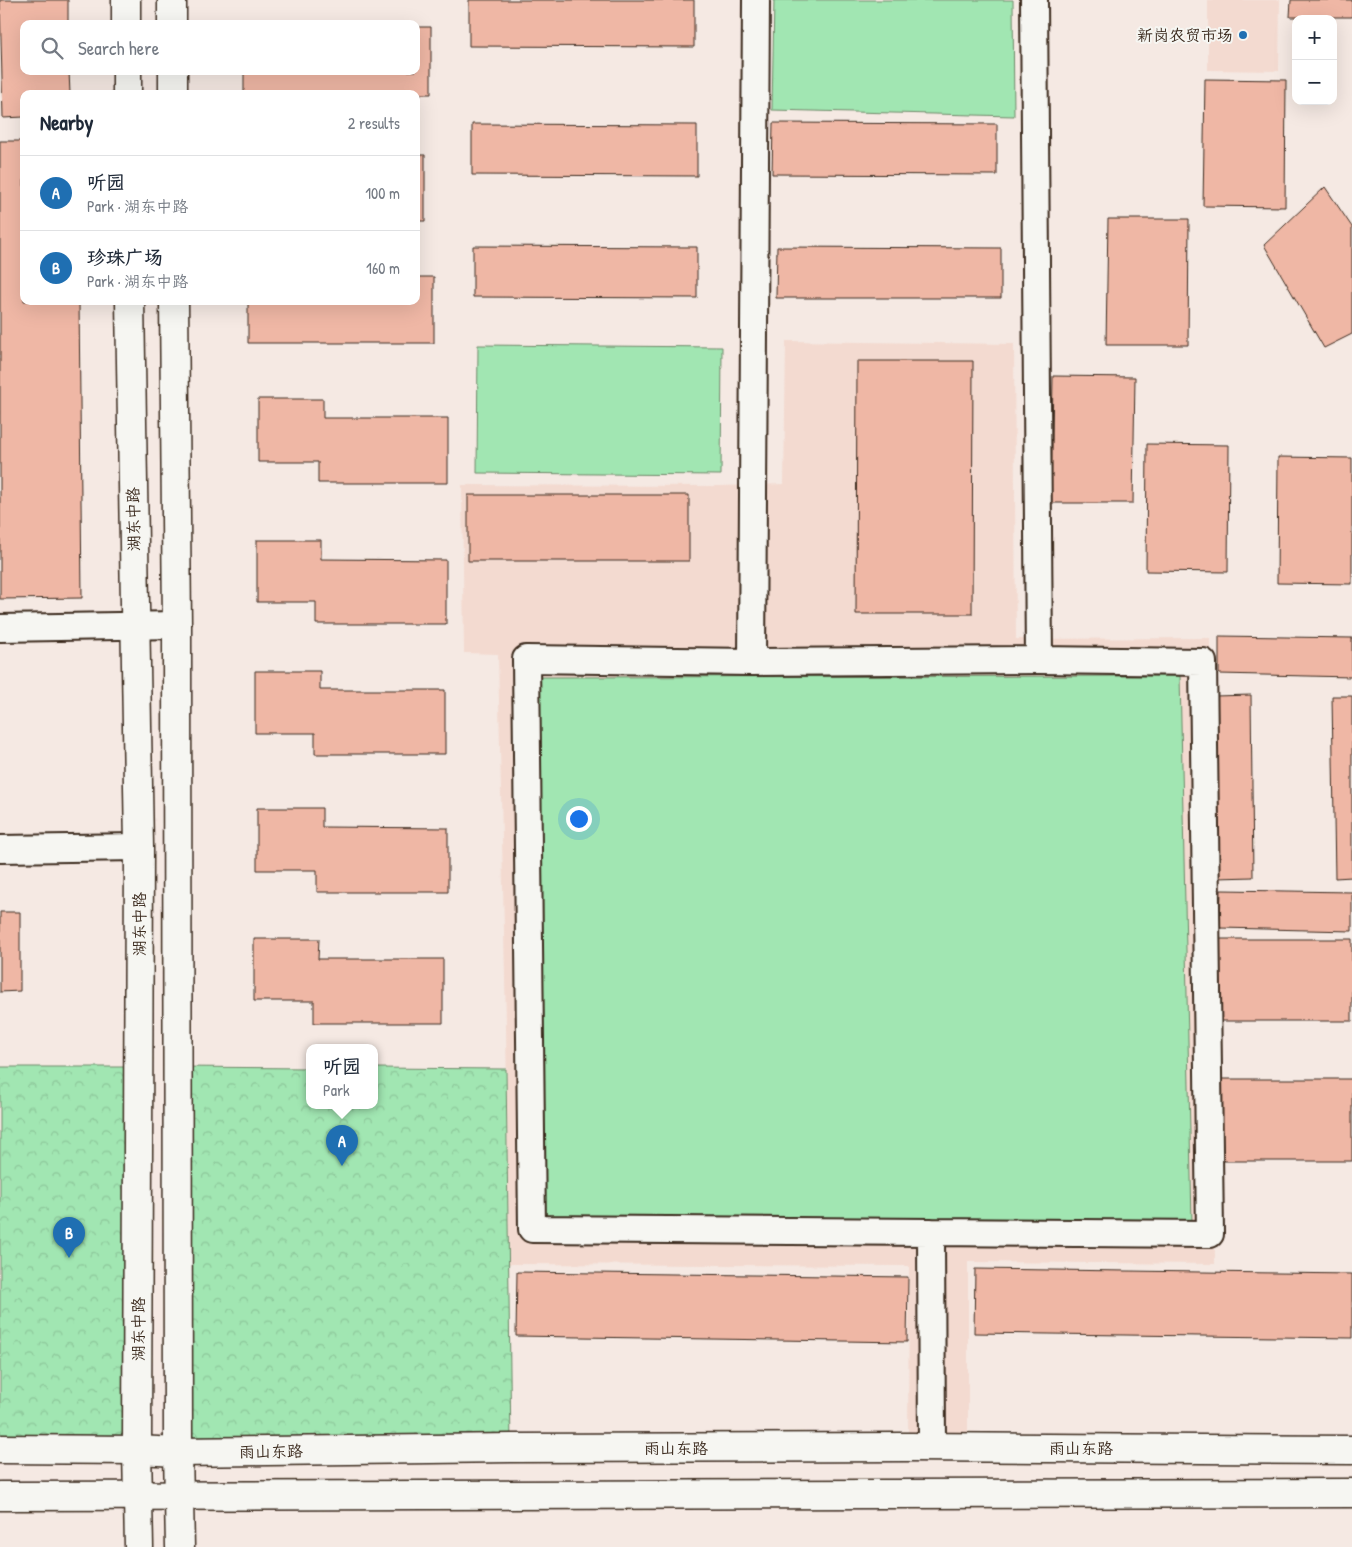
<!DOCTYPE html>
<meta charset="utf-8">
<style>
:root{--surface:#fff;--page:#f6f6f7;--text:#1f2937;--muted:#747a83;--line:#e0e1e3;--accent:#1f6fb2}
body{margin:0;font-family:"Patrick Hand","LXGW WenKai TC",sans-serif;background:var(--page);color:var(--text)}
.controls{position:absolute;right:15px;top:15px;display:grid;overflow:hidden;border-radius:10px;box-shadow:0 5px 20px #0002}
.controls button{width:45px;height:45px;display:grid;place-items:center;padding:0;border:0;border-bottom:1px solid var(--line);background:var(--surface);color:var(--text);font:25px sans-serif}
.you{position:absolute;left:578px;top:818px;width:18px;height:18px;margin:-12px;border:4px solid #fff;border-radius:50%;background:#1a73e8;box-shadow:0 0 0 8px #1a73e833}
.badge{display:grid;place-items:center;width:32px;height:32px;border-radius:50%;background:var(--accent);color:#fff;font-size:16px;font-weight:700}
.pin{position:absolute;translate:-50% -41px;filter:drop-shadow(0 1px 2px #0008)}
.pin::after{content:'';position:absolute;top:26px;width:18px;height:15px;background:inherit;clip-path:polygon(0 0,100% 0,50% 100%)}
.popup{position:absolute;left:306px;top:1044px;width:72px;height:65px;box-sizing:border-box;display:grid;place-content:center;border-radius:10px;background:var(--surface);filter:drop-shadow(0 1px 4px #0005);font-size:16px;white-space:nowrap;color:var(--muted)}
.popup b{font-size:19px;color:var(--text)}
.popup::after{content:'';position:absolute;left:50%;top:100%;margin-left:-10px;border:10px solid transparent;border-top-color:var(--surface)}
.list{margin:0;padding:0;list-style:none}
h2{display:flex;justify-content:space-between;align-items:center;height:65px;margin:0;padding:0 20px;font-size:21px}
h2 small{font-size:16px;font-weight:400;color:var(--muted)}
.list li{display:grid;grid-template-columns:32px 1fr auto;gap:15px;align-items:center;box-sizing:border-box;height:75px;padding:0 20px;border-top:1px solid var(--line)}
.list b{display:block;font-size:19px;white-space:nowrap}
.list p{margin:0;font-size:16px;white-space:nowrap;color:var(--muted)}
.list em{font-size:16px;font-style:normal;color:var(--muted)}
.icon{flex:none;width:28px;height:28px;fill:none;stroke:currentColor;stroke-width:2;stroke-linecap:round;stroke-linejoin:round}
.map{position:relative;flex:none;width:1352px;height:1547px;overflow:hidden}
.search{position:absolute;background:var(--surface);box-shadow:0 5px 20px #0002;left:20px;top:20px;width:400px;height:55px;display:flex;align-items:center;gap:12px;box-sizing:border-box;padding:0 18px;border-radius:10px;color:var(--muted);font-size:19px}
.panel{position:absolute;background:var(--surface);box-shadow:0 5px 20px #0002;left:20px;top:90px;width:400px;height:215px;border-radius:10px}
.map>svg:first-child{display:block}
</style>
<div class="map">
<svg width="1352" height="1547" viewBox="0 0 1352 1547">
<defs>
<pattern id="park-crowns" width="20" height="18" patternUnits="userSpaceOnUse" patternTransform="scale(1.25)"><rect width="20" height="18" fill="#a1e6b2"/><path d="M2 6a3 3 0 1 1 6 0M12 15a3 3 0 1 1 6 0" fill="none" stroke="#8cc599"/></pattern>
</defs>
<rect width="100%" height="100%" fill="#f5e9e3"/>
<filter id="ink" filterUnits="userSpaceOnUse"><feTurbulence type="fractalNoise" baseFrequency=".02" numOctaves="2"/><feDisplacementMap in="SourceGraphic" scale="10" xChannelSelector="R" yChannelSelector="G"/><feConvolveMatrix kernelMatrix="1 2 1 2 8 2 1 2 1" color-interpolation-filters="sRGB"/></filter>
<g filter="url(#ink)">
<path fill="#f3dad0" d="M1208,0H1280L1279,71L1208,70Z
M786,341L1014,344L1016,639L1210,638L1215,1264L968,1262V1447H908L909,1266L509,1264L506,1024L498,654L464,653L462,485L720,486L784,484Z"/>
<path fill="#a1e6b2" stroke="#6e8868" d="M774,0H1013L1014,116L772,110Z
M478,345L722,347L721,475L477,473Z
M1180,676L1192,1222L542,1217L536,677Z"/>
<path fill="url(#park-crowns)" stroke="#6e8868" d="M0,1067H138L137,1450L0,1449Z
M177,1067L309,1068L310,1105H374L375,1068L506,1069L511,1448L178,1452Z"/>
<path fill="#efb7a5" stroke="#3b2a1e" d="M0,0H68V24H24V71H69L70,94H24V117L3,118Z
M469,0H694V47L469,46Z
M1291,0H1352V17H1290Z
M416,27H431V94H244V71H416Z
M1205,79L1286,80L1285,207L1203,206Z
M773,123L997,124V175L772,174Z
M472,124L697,125V176L472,175Z
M0,141H24V301H79L82,598L0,599Z
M416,155H425V221H416Z
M1325,187L1352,227V334L1324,348L1264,245Z
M1108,219H1189L1188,345H1106Z
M473,246L697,247V298L473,297Z
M777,247L1001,248V298H776Z
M416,277H434V343H248V301H416Z
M857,361H973L972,614H856Z
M1053,376L1135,377L1133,503H1051Z
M258,399H323V418H448V483H318V462H258Z
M1147,444L1229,445L1228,572L1146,571Z
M1278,457L1352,458V584L1277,583Z
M468,495H689V561H468Z
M257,540H321V559L446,560V624H316V602H257Z
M1219,636L1352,638V677L1219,674Z
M255,671H320V690H445V754H315V733H255Z
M1251,695L1253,877L1217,878L1215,696Z
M1332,696H1352V877L1335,878Z
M257,808H322V827L448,828V892H317V870H257Z
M1221,890L1352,892V931L1220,928Z
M0,912H20V991L0,992Z
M254,939H319L318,959H443V1023H314V1001H254Z
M1218,939H1352V1021H1218Z
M1216,1079H1352V1161H1216Z
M975,1269L1352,1274V1338L974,1333Z
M517,1272L908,1277L907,1342L516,1336Z"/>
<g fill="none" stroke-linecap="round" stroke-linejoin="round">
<g stroke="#3b2a1e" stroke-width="30">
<path id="street" d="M756,0L752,662L526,659L532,1229L931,1232L932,1447
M1034,0L1039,660
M0,628L177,625
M752,662L1039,660L1203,662L1210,1234L931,1232
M0,849L139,847"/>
</g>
<g stroke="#3b2a1e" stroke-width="31">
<path id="secondary" d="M126,0V24
M172,0V24
M127,71V94
M173,71V94
M130,301L139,847L137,1450L139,1547
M174,301L177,625L178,1452L180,1547"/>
</g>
<g stroke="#3b2a1e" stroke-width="31">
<path id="primary" d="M0,1449L137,1450L178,1452L511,1448L908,1447L1352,1450
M0,1496L1352,1493"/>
</g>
<use href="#street" stroke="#f6f6f2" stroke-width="26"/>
<use href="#secondary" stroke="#f6f6f2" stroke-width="28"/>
<use href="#primary" stroke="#f6f6f2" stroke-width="28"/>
</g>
</g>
<circle fill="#1f6fb2" stroke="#f6f6f2" stroke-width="2" cx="1243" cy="35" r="5"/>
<g text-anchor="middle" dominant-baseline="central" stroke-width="4" stroke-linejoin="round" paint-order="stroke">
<g font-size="16" fill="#3b2a1e" stroke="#f6f6f2" text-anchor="end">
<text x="1233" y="35">新岗农贸市场</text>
</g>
<g font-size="16" fill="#3b2a1e" stroke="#f6f6f2">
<text transform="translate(133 519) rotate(-91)">湖东中路</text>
<text transform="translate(139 924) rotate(-90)">湖东中路</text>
<text transform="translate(138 1329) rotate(-90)">湖东中路</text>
<text x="676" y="1448">雨山东路</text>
<text x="1081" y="1448">雨山东路</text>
<text transform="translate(271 1451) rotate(-1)">雨山东路</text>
</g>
</g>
</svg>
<div class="controls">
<button>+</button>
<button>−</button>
</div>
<div class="you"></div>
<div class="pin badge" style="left:342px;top:1166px">A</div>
<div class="popup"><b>听园</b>Park</div>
<div class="pin badge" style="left:69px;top:1258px">B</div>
<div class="search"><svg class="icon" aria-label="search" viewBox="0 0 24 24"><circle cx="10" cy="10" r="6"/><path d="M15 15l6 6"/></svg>Search here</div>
<section class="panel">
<h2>Nearby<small>2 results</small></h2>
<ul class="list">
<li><span class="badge">A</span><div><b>听园</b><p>Park · 湖东中路</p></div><em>100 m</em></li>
<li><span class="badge">B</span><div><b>珍珠广场</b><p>Park · 湖东中路</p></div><em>160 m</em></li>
</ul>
</section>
</div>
